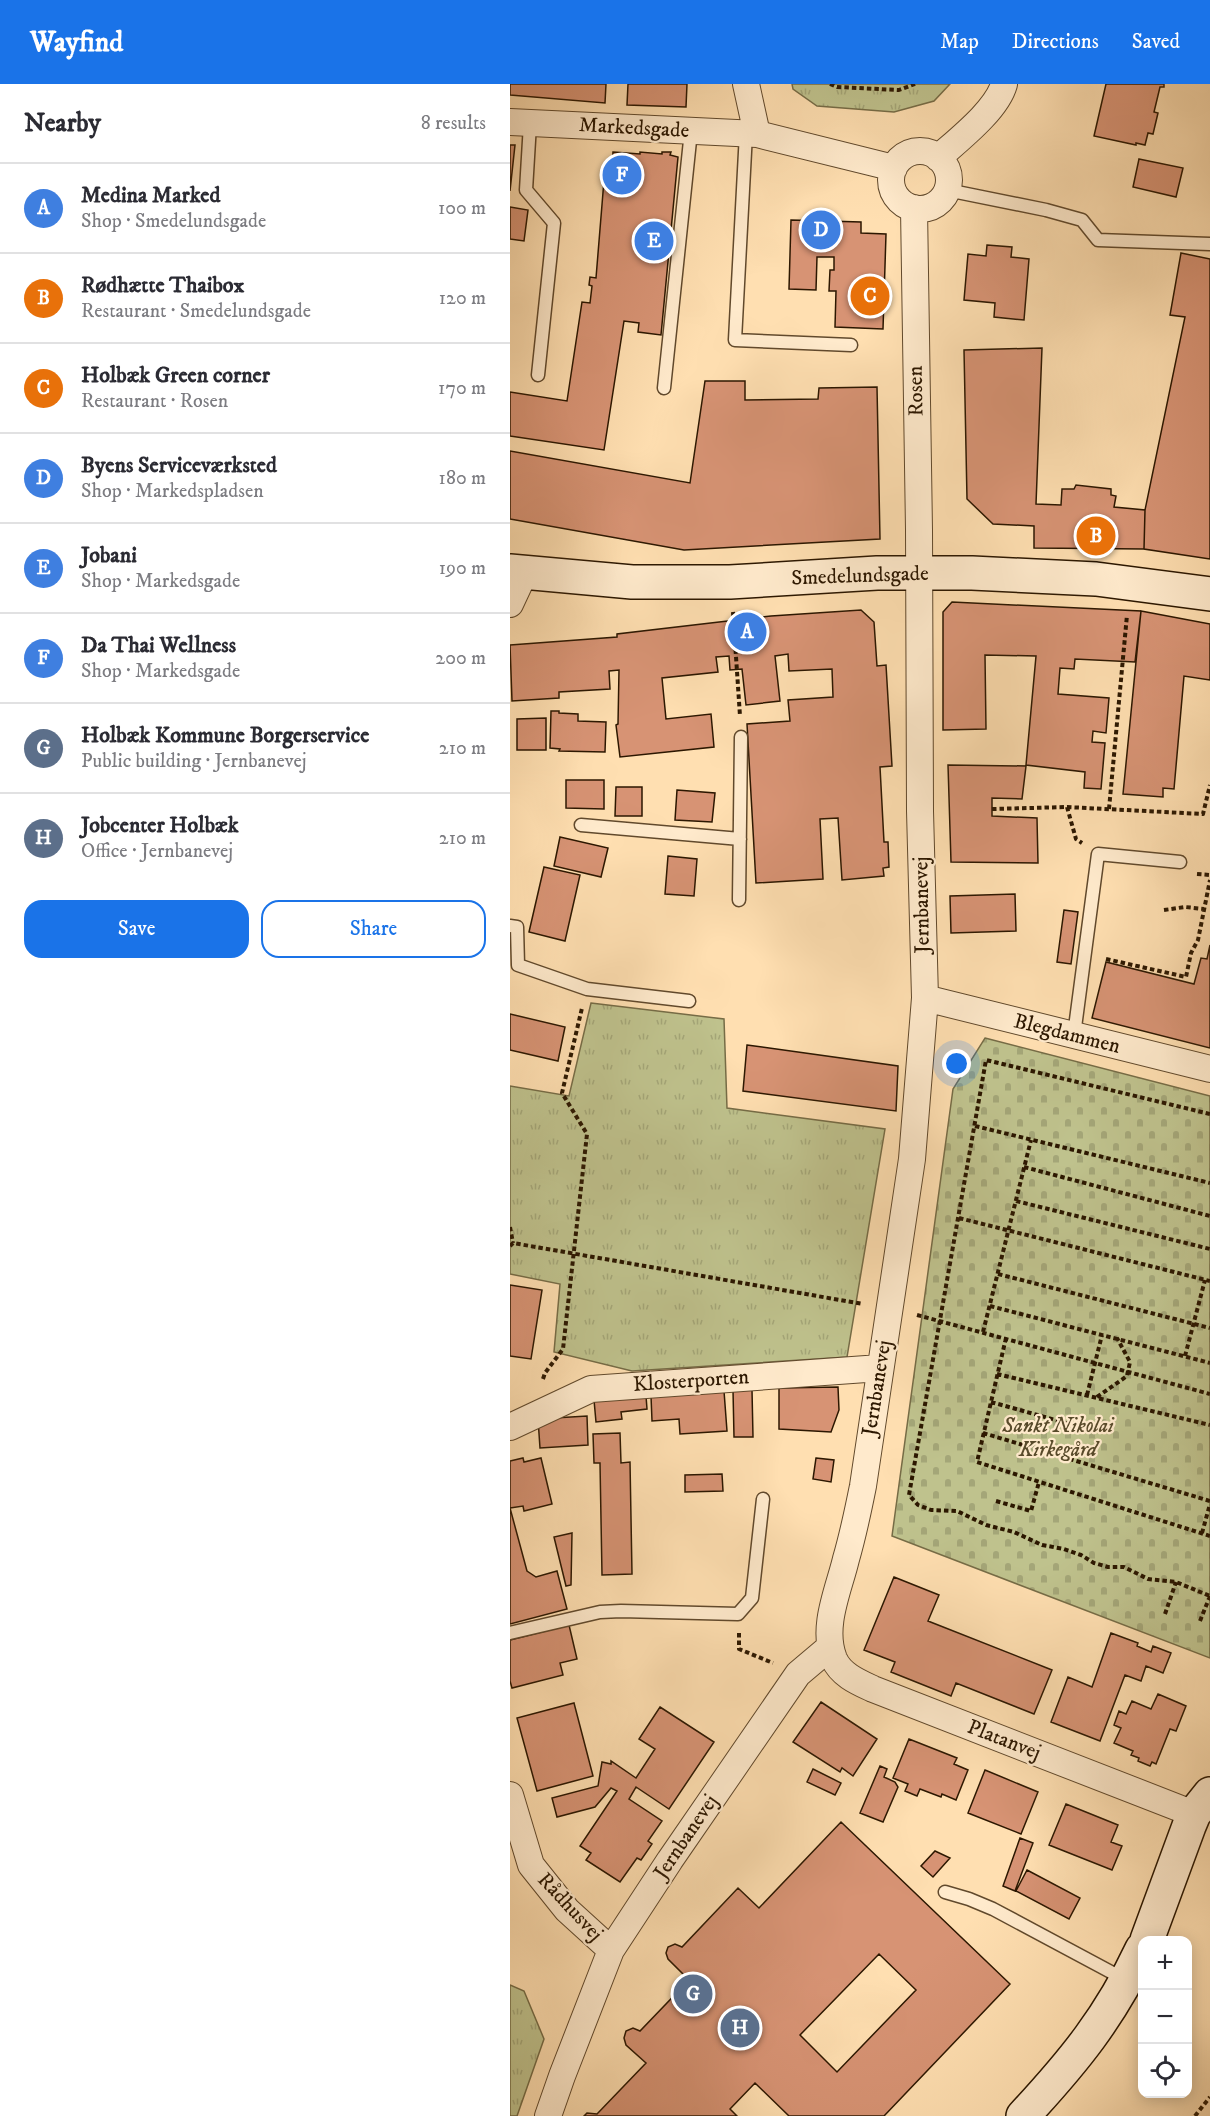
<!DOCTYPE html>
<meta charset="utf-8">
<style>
:root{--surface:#fff;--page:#f2f2f3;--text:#2b2b33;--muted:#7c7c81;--line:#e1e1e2;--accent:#1a73e8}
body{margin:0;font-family:"IM FELL DW Pica",serif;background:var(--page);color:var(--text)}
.controls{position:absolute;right:18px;bottom:18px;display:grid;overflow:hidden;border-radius:12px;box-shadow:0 3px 15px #0003}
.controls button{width:54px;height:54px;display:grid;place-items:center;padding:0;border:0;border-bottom:2px solid var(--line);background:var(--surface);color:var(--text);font:30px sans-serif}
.you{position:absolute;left:447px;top:980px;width:21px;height:21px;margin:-15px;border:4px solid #fff;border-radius:50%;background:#1a73e8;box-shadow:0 0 0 9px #1a73e833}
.badge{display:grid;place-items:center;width:39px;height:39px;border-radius:50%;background:var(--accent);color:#fff;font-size:20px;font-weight:700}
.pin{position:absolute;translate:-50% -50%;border:3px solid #fff;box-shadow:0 2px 6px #0006}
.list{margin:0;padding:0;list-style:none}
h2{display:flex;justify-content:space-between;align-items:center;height:78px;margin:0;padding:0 24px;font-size:26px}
h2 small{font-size:20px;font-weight:400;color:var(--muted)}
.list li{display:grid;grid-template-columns:39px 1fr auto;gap:18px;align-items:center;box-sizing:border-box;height:90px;padding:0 24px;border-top:2px solid var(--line)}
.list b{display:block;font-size:22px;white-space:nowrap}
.list p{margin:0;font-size:20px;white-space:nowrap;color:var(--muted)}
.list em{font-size:20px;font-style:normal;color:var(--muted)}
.actions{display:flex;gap:12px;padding:18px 24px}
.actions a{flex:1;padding:14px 0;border:2px solid var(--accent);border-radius:18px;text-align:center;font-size:21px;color:var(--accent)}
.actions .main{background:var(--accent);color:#fff}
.icon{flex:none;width:33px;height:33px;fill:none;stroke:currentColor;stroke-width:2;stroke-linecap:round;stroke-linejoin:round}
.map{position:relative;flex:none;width:700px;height:2032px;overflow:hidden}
header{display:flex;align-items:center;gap:36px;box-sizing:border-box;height:84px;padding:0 30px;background:var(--accent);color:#fff}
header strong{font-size:28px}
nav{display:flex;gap:33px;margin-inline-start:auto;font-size:21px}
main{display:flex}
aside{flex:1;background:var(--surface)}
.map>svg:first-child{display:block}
</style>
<header>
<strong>Wayfind</strong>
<nav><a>Map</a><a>Directions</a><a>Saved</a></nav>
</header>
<main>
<aside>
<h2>Nearby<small>8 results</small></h2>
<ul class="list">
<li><span class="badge" style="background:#3f7fe0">A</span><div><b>Medina Marked</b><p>Shop · Smedelundsgade</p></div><em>100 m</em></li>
<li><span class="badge" style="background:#e8710a">B</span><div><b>Rødhætte Thaibox</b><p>Restaurant · Smedelundsgade</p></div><em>120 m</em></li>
<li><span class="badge" style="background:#e8710a">C</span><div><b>Holbæk Green corner</b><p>Restaurant · Rosen</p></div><em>170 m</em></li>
<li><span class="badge" style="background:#3f7fe0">D</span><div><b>Byens Serviceværksted</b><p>Shop · Markedspladsen</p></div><em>180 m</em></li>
<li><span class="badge" style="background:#3f7fe0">E</span><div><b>Jobani</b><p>Shop · Markedsgade</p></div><em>190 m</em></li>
<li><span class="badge" style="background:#3f7fe0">F</span><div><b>Da Thai Wellness</b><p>Shop · Markedsgade</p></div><em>200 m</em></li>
<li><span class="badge" style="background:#5c6f8a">G</span><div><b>Holbæk Kommune Borgerservice</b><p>Public building · Jernbanevej</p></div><em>210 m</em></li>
<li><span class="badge" style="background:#5c6f8a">H</span><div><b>Jobcenter Holbæk</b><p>Office · Jernbanevej</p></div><em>210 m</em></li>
</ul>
<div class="actions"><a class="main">Save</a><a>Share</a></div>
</aside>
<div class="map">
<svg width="700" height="2032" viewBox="0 0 700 2032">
<defs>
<pattern id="grass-tufts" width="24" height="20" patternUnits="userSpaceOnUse" patternTransform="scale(1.5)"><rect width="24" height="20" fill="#bfc28d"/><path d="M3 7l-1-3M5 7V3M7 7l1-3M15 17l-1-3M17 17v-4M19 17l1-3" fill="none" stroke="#a4a678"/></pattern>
<pattern id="cemetery-stones" width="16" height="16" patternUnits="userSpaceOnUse" patternTransform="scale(1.5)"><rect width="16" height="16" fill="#bfc28d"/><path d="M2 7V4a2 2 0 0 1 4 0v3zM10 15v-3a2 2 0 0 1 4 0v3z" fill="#a4a678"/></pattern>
</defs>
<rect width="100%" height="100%" fill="#ffdfb1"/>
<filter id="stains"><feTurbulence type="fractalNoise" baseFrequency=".00333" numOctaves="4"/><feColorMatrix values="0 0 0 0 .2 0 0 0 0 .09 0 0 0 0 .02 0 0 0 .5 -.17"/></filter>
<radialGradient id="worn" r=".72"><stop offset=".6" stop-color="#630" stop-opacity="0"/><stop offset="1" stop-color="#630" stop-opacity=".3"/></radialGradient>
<path fill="url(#grass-tufts)" stroke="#766c46" stroke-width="1.5" d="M282,0H440L424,17L384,28L307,22L283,5Z
M81,919L214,935L217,1024L375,1045L337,1273L122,1287L44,1268L50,1200L0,1190V1002L59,1012Z
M0,1901L14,1907L34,1955L7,2032H0Z"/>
<path fill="url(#cemetery-stones)" stroke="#766c46" stroke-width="1.5" d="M475,954L700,1012V1574L382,1452L443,1005Z"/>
<path fill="#d79374" stroke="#2c1700" stroke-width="1.5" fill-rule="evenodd" d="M0,0H96L95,19L0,11Z
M118,0H177L176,23L117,21Z
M596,0H654V3H650L644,28L648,29L643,50L638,49L635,61L626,59V61L584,52Z
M0,61H5L0,107Z
M103,68L130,70V68L152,70V68H161L160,71L168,73L151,251L128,248L129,239L114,237L94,366L0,352V308L57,317L72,218L80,219L82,202L79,201L80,193L86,194L95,84L102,85Z
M629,75L673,84L666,113L623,103Z
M0,123L18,126L14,157L0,155Z
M281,136L351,138V149L376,150L373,245L325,243L326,207H319L320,186H324V173H307L306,206L279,205Z
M477,161L502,163L501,173L519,175L514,236L484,233L485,219L454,216L458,170L476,172Z
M671,169L700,175V475L634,465L635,426L675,233L660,231Z
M532,264L526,420L551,421L552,405H564L566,401L601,405V411L606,412L604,423L635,426L634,465L524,464V442L483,440L457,415L454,266Z
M195,297H235V316L308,315L309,304L367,303L370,455L174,466L0,435V367L180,399Z
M442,518L631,527L625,578L565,575L564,585L550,584L548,610L599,614L596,649L583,647L582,658L595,659L591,705L574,704L575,688L516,681L526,572L475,571L476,645L433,646V528Z
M351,526L364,538L367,582L376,581L382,682L370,683L374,758H378L379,783L373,784L374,792L332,796L328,734L310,735L313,795L246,799L237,640L280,637L278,616L323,613L322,585L279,587L278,570L265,572L270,617L236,621L232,585L220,586L219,572L206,573L208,588L152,594L156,635L201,630L204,663L110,673L106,641L108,640L109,586L99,587L100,605L49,608V614L2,617L0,561L107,553V550L261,532Z
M631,527L700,540V596L674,592L664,705L653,704V713L613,710Z
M41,627H49V629L68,630V637L96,638L95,668L49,667L50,665L40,664Z
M36,634V666H7V635Z
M438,681L516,682L512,715L482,714V732L527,734L528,779L441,778Z
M56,696H94V725L56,724Z
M106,703H132V732H105Z
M167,706L205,709L202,738L165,736Z
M50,753L98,764L91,793L44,782Z
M158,772L187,775L184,812L155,810Z
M34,783L70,791L55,857L19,848Z
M505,810L506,847L441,849L440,812Z
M554,826L568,828L561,880L547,878Z
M700,861V964L582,934L596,878L684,900L691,874L697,875Z
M0,930L55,943L48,977L0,966Z
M237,961L388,982L386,1027L233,1007Z
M0,1201L32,1206L21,1275L0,1272Z
M328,1303L329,1326L321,1348L269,1345V1304Z
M223,1306H242L243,1353H224Z
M214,1307L217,1347L170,1350L169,1335L142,1337L141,1312Z
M136,1312L137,1325L111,1328L112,1335L86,1338L84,1316Z
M77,1332L78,1361L30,1364L28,1335Z
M110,1349L111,1379L120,1378L122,1490L92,1491L90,1379H84L83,1350Z
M13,1374L14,1378L31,1374L42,1420L14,1427L13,1422L0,1424L17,1487L26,1493L47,1487L57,1525L0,1540V1377Z
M306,1374L324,1376L321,1398L303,1395Z
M212,1390L213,1407L175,1408V1391Z
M62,1449L61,1501L56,1502L44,1453Z
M384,1493L429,1511L418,1537L542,1586L524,1630L446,1599L441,1612L381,1588L385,1578L354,1566Z
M59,1541L67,1575L50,1579L53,1591L2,1604L0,1597V1556Z
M601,1549L628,1559L627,1562L641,1568L643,1562L661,1569L653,1589L636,1582L631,1597L615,1591L590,1657L541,1638L558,1593L582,1603Z
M648,1610L676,1622L666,1647L660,1645L646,1680L642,1678L640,1682L628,1677L629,1674L621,1671L623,1667L604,1659L611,1644L604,1641L609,1627L616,1630L622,1617L641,1625Z
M311,1618L367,1655L343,1692L332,1684L330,1688L283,1658Z
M64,1619L83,1692L27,1707L7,1634Z
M150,1623L204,1658L159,1725L126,1703L119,1715L152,1737L138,1757L142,1760L131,1776L127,1774L110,1798L76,1776L81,1769L70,1762L107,1707L101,1704L85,1723L47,1733L42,1714L88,1702L92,1678L101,1680V1677L126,1694L145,1665L129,1655Z
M399,1655L447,1674L444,1680L458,1686L446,1716L432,1710L431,1713L410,1705L407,1712L395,1707L398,1700L383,1694Z
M370,1682L377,1685L374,1693L385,1698L388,1703L373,1738L350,1729Z
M303,1685L331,1699L325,1711L297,1698Z
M475,1686L528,1708L511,1750L458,1729Z
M556,1720L608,1741L601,1758L612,1762L602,1786L539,1761Z
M331,1738L500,1900L374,2032H279L245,1999L220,2025L227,2032H74L77,2029L87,2030L136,1979L116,1961L114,1954L116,1947L123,1944L130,1947L179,1896L158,1875L156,1869L158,1863L165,1860L172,1863L228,1804L249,1824ZM369,1870L406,1906L327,1988L290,1951Z
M510,1754L523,1759L505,1807L493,1802Z
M425,1767L440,1774L423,1793L411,1782Z
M517,1786L570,1814L559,1835L506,1807Z"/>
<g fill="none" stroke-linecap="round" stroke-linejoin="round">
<g stroke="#61492c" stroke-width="15">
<path id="lane" d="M20,40L16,106L44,139L28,291
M236,49L225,256L341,261
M437,106L536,126L572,136L588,156L700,160
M154,304L181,47
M71,741L230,755
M229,816L231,653
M0,842L7,843L8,881L77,905L179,917
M564,951L588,770L670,778
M0,1549L90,1528L111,1527L228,1530L242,1514L253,1415
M435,1808L459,1815L483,1825L614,1895"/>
</g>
<g stroke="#61492c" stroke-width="28">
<path id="street" d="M236,0L247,50
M0,38L247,50L384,84
M381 96a29 29 0 1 1 58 0a29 29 0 1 1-58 0Z
M428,74C448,56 487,26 494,0
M404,124L409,446L410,727L415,914L402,1075L353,1402C348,1427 343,1451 336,1475C329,1505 311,1543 324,1575C331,1591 348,1598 363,1605L684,1730
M0,520L14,490
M415,914L700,985
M0,1343L81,1305L370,1284
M0,1711L21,1781L57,1826L101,1866
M38,2032L52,1992L101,1866L160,1776L288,1590L320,1563"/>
</g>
<g stroke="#2c1700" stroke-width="36">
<path id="secondary" d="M0,487L122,498H220L367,489H462L586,495L700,510
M637,1856L679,1742L684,1730L700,1710
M513,2032C564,1977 600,1933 632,1865"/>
</g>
<path stroke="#2c1700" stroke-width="4" stroke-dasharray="4.5 3" stroke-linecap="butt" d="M320,0L327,3L389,6L405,0
M223,528L230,632
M557,723L566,755L572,759
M482,725L557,723L693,730L700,701
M599,725L617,531
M687,790L700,791
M654,826L675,823L694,825
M596,875L676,893L681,869L688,856L700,796
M700,1030L476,976L399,1411L408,1421L421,1426L447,1427L476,1441L504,1448L532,1461L554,1465L571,1471L584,1479L598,1483H614L638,1495L666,1498L700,1512
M465,1042L700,1099
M514,1083L700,1132
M506,1117L700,1165
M449,1134L700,1197
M0,1143L3,1159
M0,1162L3,1159L353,1220
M488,1190L700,1244
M480,1222L700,1279
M407,1231L700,1310
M473,1248L521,1056
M496,1254L467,1378L700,1452
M675,1272L695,1196
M487,1290L700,1341
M33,1295L35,1289L53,1265L77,1050L52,1009L72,924
M577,1311L592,1251
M587,1313L617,1292L620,1278L607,1254
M481,1318L560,1340
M473,1349L700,1417
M486,1417L521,1427L529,1398
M692,1449L700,1420
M655,1530L666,1498
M690,1537L700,1512
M229,1549V1565L263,1579
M685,2032L700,2013"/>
<use href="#lane" stroke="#ffeacc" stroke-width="12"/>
<use href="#street" stroke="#ffeacc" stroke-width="26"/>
<use href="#secondary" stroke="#ffeacc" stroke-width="33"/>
</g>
<g text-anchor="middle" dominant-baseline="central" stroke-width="4.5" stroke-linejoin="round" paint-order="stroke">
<g font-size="21" fill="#2c1700" stroke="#ffeacc">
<text transform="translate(124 44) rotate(3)">Markedsgade</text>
<text transform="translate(406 307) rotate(-91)">Rosen</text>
<text transform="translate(350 492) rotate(-2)">Smedelundsgade</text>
<text transform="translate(412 821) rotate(-91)">Jernbanevej</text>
<text transform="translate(557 950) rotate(14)">Blegdammen</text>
<text transform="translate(181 1297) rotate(-4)">Klosterporten</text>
<text transform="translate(367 1304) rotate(-81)">Jernbanevej</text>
<text transform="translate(494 1656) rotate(21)">Platanvej</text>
<text transform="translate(176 1753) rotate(-56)">Jernbanevej</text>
<text transform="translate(60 1823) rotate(47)">Rådhusvej</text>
</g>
<g font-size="21" font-style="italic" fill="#584a2a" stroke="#ffeacc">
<text x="548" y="1342">Sankt Nikolai<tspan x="548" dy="24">Kirkegård</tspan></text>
</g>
</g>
<rect width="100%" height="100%" filter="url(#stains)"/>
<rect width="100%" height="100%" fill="url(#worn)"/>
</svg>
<div class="controls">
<button>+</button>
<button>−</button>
<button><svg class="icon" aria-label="locate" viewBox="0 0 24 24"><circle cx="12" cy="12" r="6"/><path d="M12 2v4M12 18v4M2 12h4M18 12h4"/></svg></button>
</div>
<div class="you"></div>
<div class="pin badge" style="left:237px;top:548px;background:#3f7fe0">A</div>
<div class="pin badge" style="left:586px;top:452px;background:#e8710a">B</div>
<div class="pin badge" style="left:360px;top:212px;background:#e8710a">C</div>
<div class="pin badge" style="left:311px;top:146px;background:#3f7fe0">D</div>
<div class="pin badge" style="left:144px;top:157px;background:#3f7fe0">E</div>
<div class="pin badge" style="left:112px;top:91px;background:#3f7fe0">F</div>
<div class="pin badge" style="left:183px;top:1910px;background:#5c6f8a">G</div>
<div class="pin badge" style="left:230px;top:1944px;background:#5c6f8a">H</div>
</div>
</main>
